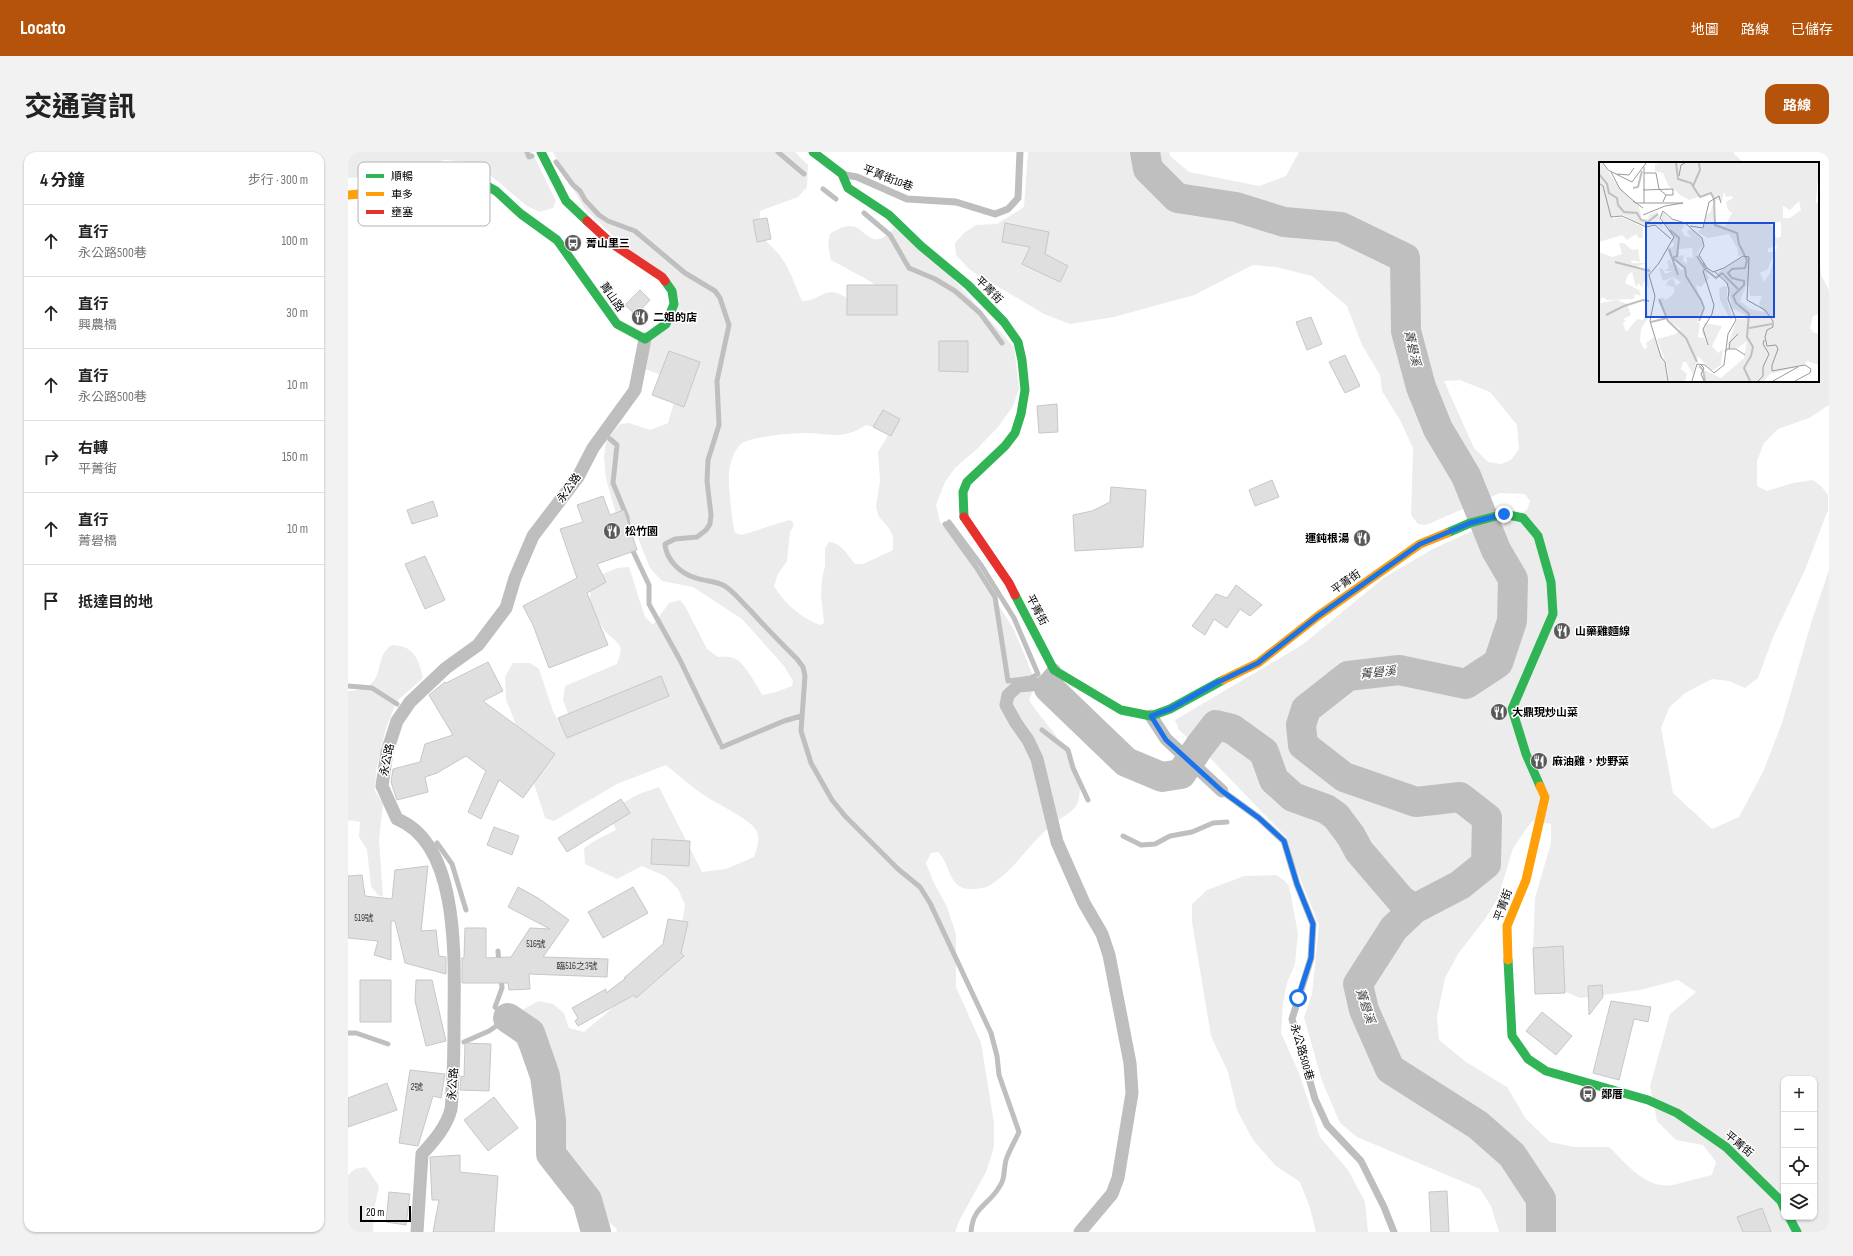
<!DOCTYPE html>
<html lang="zh-TW">
<meta charset="utf-8">
<style>
:root{--surface:#fff;--page:#f2f2f2;--text:#222;--muted:#767676;--line:#e0e0e0;--accent:#b45309}
body{margin:0;font-family:"Sofia Sans Condensed","Noto Sans TC",sans-serif;background:var(--page);color:var(--text)}
.controls{position:absolute;right:12px;bottom:12px;display:grid;overflow:hidden;border-radius:8px;box-shadow:0 1px 3px #0004}
.controls button{width:36px;height:36px;display:grid;place-items:center;padding:0;border:0;border-bottom:1px solid var(--line);background:var(--surface);color:var(--text);font:20px sans-serif}
.scale{position:absolute;left:12px;bottom:10px;width:51px;box-sizing:border-box;padding-left:4px;border:2px solid #000;border-top:0;font-size:11px;line-height:14px;white-space:nowrap;color:#000;-webkit-text-stroke:3px #fff;paint-order:stroke}
.stop{position:absolute;width:12px;height:12px;margin:-9px;border:3px solid #1a73e8;border-radius:50%;background:#fff}
.stop.end{background:#1a73e8;border-color:#fff;box-shadow:0 1px 4px #0008}
.list{margin:0;padding:0;list-style:none}
h2{display:flex;justify-content:space-between;align-items:center;height:52px;margin:0;padding:0 16px;font-size:17px}
h2 small{font-size:13px;font-weight:400;color:var(--muted)}
.list li{display:grid;grid-template-columns:26px 1fr auto;gap:12px;align-items:center;box-sizing:border-box;height:72px;padding:0 16px;border-top:1px solid var(--line)}
.list b{display:block;font-size:15px;white-space:nowrap}
.list p{margin:0;font-size:13px;white-space:nowrap;color:var(--muted)}
.list em{font-size:13px;font-style:normal;color:var(--muted)}
.icon{flex:none;width:22px;height:22px;fill:none;stroke:currentColor;stroke-width:2;stroke-linecap:round;stroke-linejoin:round}
.map{position:relative;flex:none;width:1481px;height:1080px;overflow:hidden;border-radius:12px}
header{display:flex;align-items:center;gap:24px;box-sizing:border-box;height:56px;padding:0 20px;background:var(--accent);color:#fff}
header strong{font-size:19px}
nav{display:flex;gap:22px;margin-inline-start:auto;font-size:14px}
.intro{display:flex;align-items:center;justify-content:space-between;box-sizing:border-box;height:96px;padding:0 24px}
h1{margin:0;font-size:28px}
.button{padding:10px 18px;border-radius:12px;background:var(--accent);color:#fff;font-size:14px;font-weight:700}
main{display:flex;gap:24px;padding:0 24px}
aside{flex:1;background:var(--surface);border-radius:12px;box-shadow:0 1px 3px #0004}
.map>svg:first-child{display:block}
</style>
<header>
<strong>Locato</strong>
<nav><a>地圖</a><a>路線</a><a>已儲存</a></nav>
</header>
<div class="intro"><h1>交通資訊</h1><a class="button">路線</a></div>
<main>
<aside>
<h2>4 分鐘<small>步行 · 300 m</small></h2>
<ul class="list">
<li><svg class="icon" aria-label="ahead" viewBox="0 0 24 24"><path d="M12 20V5M6 11l6-6 6 6"/></svg><div><b>直行</b><p>永公路500巷</p></div><em>100 m</em></li>
<li><svg class="icon" aria-label="ahead" viewBox="0 0 24 24"><path d="M12 20V5M6 11l6-6 6 6"/></svg><div><b>直行</b><p>興農橋</p></div><em>30 m</em></li>
<li><svg class="icon" aria-label="ahead" viewBox="0 0 24 24"><path d="M12 20V5M6 11l6-6 6 6"/></svg><div><b>直行</b><p>永公路500巷</p></div><em>10 m</em></li>
<li><svg class="icon" aria-label="right" viewBox="0 0 24 24"><path d="M7 20v-9h11M14 6l5 5-5 5"/></svg><div><b>右轉</b><p>平菁街</p></div><em>150 m</em></li>
<li><svg class="icon" aria-label="ahead" viewBox="0 0 24 24"><path d="M12 20V5M6 11l6-6 6 6"/></svg><div><b>直行</b><p>菁礐橋</p></div><em>10 m</em></li>
<li><svg class="icon" aria-label="arrive" viewBox="0 0 24 24"><path d="M6 21V4h12l-3 4 3 4H6"/></svg><div><b>抵達目的地</b></div></li>
</ul>
</aside>
<div class="map">
<svg width="1481" height="1080" viewBox="0 0 1481 1080">
<rect width="100%" height="100%" fill="#fff"/>
<path fill="#ececec" fill-rule="evenodd" d="M0,0H184L208,49L205,56L192,60L179,54L137,19L122,10L97,8L35,25L0,26Z
M205,0H447L460,13L459,35L450,45L412,59C410,93 422,87 437,111C444,123 448,136 454,149C465,149 468,145 478,141C490,136 503,150 512,156L538,141L520,128L483,108L480,93L482,82C514,60 513,90 531,87C536,86 542,80 547,76L588,108L666,195L671,237L665,254L650,275L630,296L607,316L597,330L588,353L592,370L627,415L666,478L688,531L681,548C695,570 730,605 732,629C732,634 732,646 730,650C726,661 713,665 705,672C682,690 667,718 642,733C636,737 622,738 615,736C600,730 601,710 590,700L583,701L578,711L585,729L599,755L608,782V835L633,891L646,971V995L638,1020L611,1069L607,1080H269L268,1076L249,1061L232,1038L221,1009L208,956L188,931L181,913L163,882L174,858L191,849L205,852L216,861L221,876L236,880L307,820L333,778L337,753L330,737L317,724L294,714L269,727L237,712L236,696L248,688L268,678L260,659L291,642L311,635L354,720L378,717L406,705C409,696 413,686 408,678C403,668 368,651 357,644C343,634 331,624 318,613L269,632L206,669L197,666L165,565L158,548L157,525L165,511H182L191,517L205,559L219,586L321,544L313,524L220,562L215,548L217,534L269,512C276,493 273,494 259,481C254,476 243,455 242,448C241,442 245,433 246,426L269,416L281,415L297,465L305,473L321,451L332,448L337,454L359,497L370,505C375,504 383,504 388,507C396,511 410,535 414,543L428,540L444,534L445,529L436,514L394,467L345,435L314,429L302,416L290,386L270,369L258,327L256,305L258,289L272,272L281,271L302,278L320,271L332,230L297,217L302,191L332,148L236,56ZM518,273L525,275L540,283L530,300L532,329L528,355L531,365L541,376L545,384V398L515,412H507C500,403 492,390 481,390L477,396V414L474,427L473,443L476,471L472,473C453,466 436,451 426,434L430,422L439,409L442,380L446,373L444,369L441,368L394,383L387,381C384,370 380,330 381,320C382,311 386,298 393,292C404,284 445,281 459,281C485,282 494,288 518,273Z
M680,0H821L822,4L841,20L911,34L938,24L951,0H1386V2L1396,11H1252V229H1470V88L1473,123L1481,138V253L1461,266L1430,277L1416,291L1409,309V334L1419,339L1445,331L1465,328L1473,334L1480,343V358L1457,418L1426,483L1410,526L1397,536L1381,529L1364,527L1337,541L1321,556L1313,576L1325,641L1364,677L1391,665L1415,620L1434,571L1464,468L1481,418V1080H1151L1143,1054L1132,1037L1009,985L992,971L974,929L956,865L964,842L971,773L946,711L939,686L863,607L831,578L827,568L954,493L1037,425L1085,397L1122,380L1154,373L1179,358L1182,349L1177,342L1152,341L1078,373L1070,372L1063,363L1065,296L1052,268L1034,239L1032,223L1014,193L999,154L964,124L928,115L905,113L846,143L766,165L722,172L696,162L622,118L608,103L607,91L616,81L628,73L649,72L676,55ZM1112,228L1142,240L1169,273L1171,297L1163,308L1153,312L1140,310L1126,296L1096,229ZM1184,669L1203,672V691L1187,746L1185,796L1208,836L1232,846L1292,838L1330,828L1348,840L1322,862L1302,934L1309,969L1328,988L1355,993L1368,1010L1364,1023C1351,1026 1338,1030 1325,1033C1298,1038 1278,1011 1261,995H1226L1202,990L1178,967L1159,935L1118,910L1091,888L1089,865L1097,826L1110,802L1137,767L1150,746L1165,696ZM1436,927H1466V1065H1436Z
M44,493C66,493 71,508 75,526L49,549L38,576L28,619L27,639L35,652L31,688L35,745L30,743L23,734L19,698L11,685L12,670L0,668V539C43,537 22,507 44,493Z
M928,723L936,728L941,734L950,781L947,812L939,831L935,851L933,881L951,921L972,985L1000,1018L1017,1050L1020,1080H968L962,1056L952,1030L928,1014L905,988L889,958L880,920L863,884L844,770V752L859,738L896,724Z
M18,1015L31,1034L26,1058L25,1080H0V1023L7,1017Z"/>
<g fill="none" stroke-linecap="round" stroke-linejoin="round">
<path stroke="#bfbfbf" stroke-width="5" d="M179,0L181,5L184,4
M430,0L456,22
M208,10L225,33L232,39L237,48L251,63L260,69L287,79L337,121L367,139L372,146L381,173L369,229L371,273L360,308L359,329L363,363L362,372L358,378L349,385L327,387L317,392C318,408 333,422 348,426C357,429 366,429 375,433C386,439 393,450 402,458C417,475 433,491 449,507L455,515L457,524L453,579L463,611L484,648L497,664L550,717L572,735L582,751L643,881L649,904L651,923L671,980C667,989 661,999 658,1008C655,1020 658,1026 650,1037C639,1054 625,1055 623,1080
M475,37L488,47
M516,61L542,83L561,116L587,127L607,139L632,161L654,191
M262,287L269,293L265,331L279,365L280,375
M597,372L628,415L647,445L660,529L683,526L690,522L666,466L633,413L601,370
M283,395L301,433V452L332,508L372,591
M0,534L24,536L49,552
M694,578L720,598L725,616L740,648
M374,595L436,569L453,564
M775,684L793,693L807,692L822,684L844,680L865,671L879,670
M89,691L104,712L118,758
M150,799L151,812
M0,881H8L40,892
M116,890L141,879L160,866L147,855L154,836L153,826"/>
<path stroke="#bfbfbf" stroke-width="30" d="M797,0L800,17L829,46L888,55L936,70L993,75L1057,106L1058,179L1073,235L1090,277L1118,324L1148,398L1165,427L1164,469L1150,511L1118,532L1051,518L1000,524L958,557L953,573L955,593L996,625L1068,650L1112,645L1139,666L1138,712L1112,733L1066,757L1046,776L1010,832L1016,858L1042,917L1130,973L1164,1003L1193,1047V1080
M701,536L778,610L814,625L833,622L851,595L868,573L884,577L916,600L926,628L945,645L978,657L988,664L1003,684L1011,699L1053,748L1066,757
M160,866L182,881L197,924L203,968V1002L239,1048L248,1080"/>
</g>
<path fill="#dfdfdf" stroke="#c7c7c7" d="M419,66L423,87L409,90L405,68Z
M657,71L701,80L697,102L720,114L712,130L674,112L682,95L654,90Z
M499,133H549V163H499Z
M292,138L302,148L288,163L277,153Z
M963,165L974,192L959,198L948,170Z
M591,189H620V220L591,219Z
M321,199L352,210L336,255L304,243Z
M997,203L1012,234L997,241L981,210Z
M709,252L710,280L691,281L689,254Z
M535,258L552,267L543,284L525,275Z
M924,328L931,345L907,354L901,338Z
M763,335L798,338L795,395L727,399L725,363L744,359L762,350Z
M255,344L262,363L276,358L289,398L249,412L258,430L239,441L260,493L201,516L185,473L175,454L229,426L212,377L235,370L229,353Z
M85,349L90,364L64,372L59,358Z
M77,404L97,448L77,457L57,412Z
M888,433L914,453L902,464L892,457L879,476L866,467L857,483L844,474L868,442L879,446Z
M140,510L155,539L135,549L207,602L175,646L151,628L133,667L120,660L138,619L118,604L89,621L77,625L80,640L49,648L43,630L45,617L72,610L77,592L105,583L81,543L97,530L98,531Z
M313,524L321,544L219,586L210,566Z
M273,647L282,661L219,700L210,686Z
M146,675L171,684L164,703L139,693Z
M304,687L342,689L341,714L303,712Z
M80,714L73,779L88,778L91,804L98,805V822L57,811L47,769H43V808L26,803L30,789L0,786V724L14,723L17,744L44,747L47,718Z
M170,735L190,746L221,768L195,805L260,807L259,825L181,822L182,837L161,838L160,831H114V806H116L117,776H138V806L163,805L182,776L202,777L160,755Z
M285,735L300,761L255,786L240,760Z
M320,767L340,770L333,801L336,804L288,846L286,843L230,874L227,869L230,866L224,856L258,837V841L278,826H276L315,792Z
M1215,794L1217,841L1187,842L1185,796Z
M12,828H43V870H12Z
M68,828H84L98,889L78,894L67,849Z
M1254,833L1255,845L1241,863L1240,834Z
M1263,849L1303,855L1300,870L1286,867L1271,928L1245,921Z
M1194,860L1224,884L1208,903L1178,879Z
M117,891L143,892L141,939L112,938L113,924L116,925Z
M62,918L97,922L93,946L85,944L70,994L51,991Z
M39,931L49,958L0,975V946Z
M146,945L170,976L140,999L116,968Z
M112,1003V1020L150,1024L146,1080H85L91,1048H84L82,1005Z
M1099,1039L1101,1080H1083L1081,1040Z
M41,1040L62,1042L58,1073L38,1070Z
M1414,1056L1423,1080H1395L1389,1065Z"/>
<g fill="none" stroke-linecap="round" stroke-linejoin="round">
<path stroke="#bebebe" stroke-width="7" d="M498,23L509,25L559,47L608,50L647,62L660,57L670,46L672,0
M874,639L911,666L936,689L949,732L965,772L963,806L944,867L967,947L979,973L1013,1009L1036,1055L1046,1080"/>
<path stroke="#bebebe" stroke-width="13" d="M706,518L694,532L670,534L660,543L658,553L668,571L680,588L689,607L709,690L736,751L754,782L761,803L782,911L784,941L770,1026L764,1042L732,1080
M803,564L818,587L874,639
M69,1080L74,1002C86,989 99,974 103,957C104,951 104,944 104,938C106,916 106,894 106,872C106,814 114,693 49,667L34,634L39,600L49,569L62,550L98,516L130,493L158,456L167,426L185,384L230,325L245,296L287,238L297,187"/>
<path stroke="#30b455" stroke-width="9" d="M193,0L218,49L239,69
M465,0L494,22L500,36L541,63L573,94L620,133L656,170L670,190L674,208L677,238L673,262L667,281L657,294L619,330L615,340L616,365
M130,29L148,39L173,62L209,88L269,172L297,187L318,172L326,152L324,139L317,129
M1099,381L1122,371L1156,362L1175,366L1190,384L1203,430L1205,462L1164,557L1178,602L1192,634
M667,443L706,518L773,558L803,564L822,557L875,528
M1160,808L1164,884L1180,907L1198,919L1300,948L1329,961L1378,995L1433,1049L1436,1056
M1441,1065L1449,1080"/>
<path stroke="#ff9f0a" stroke-width="9" d="M0,43L34,40L60,30L111,19L130,29
M875,528L910,511L970,464L1072,392L1099,381
M1160,808L1159,774L1178,728L1197,645L1192,634"/>
<path stroke="#e5322d" stroke-width="9" d="M239,69L263,91L314,125L317,129
M616,365L661,431L667,443"/>
</g>
<g fill="none" stroke-linecap="round" stroke-linejoin="round">
<path stroke="#1a73e8" stroke-width="5" d="M950,846L963,806L965,772L949,732L936,689L911,666L874,639L818,588L803,564L822,557L866,532L910,511L970,464L1072,392L1122,371L1156,362"/>
</g>
<defs>
<g id="bus-disc" transform="scale(0.9)"><circle r="9.5" fill="#595959" stroke="#fff"/><path d="M-5-6H5V4H4V6H2V4H-2V6H-4V4H-5ZM-3.5-4V0h7V-4ZM-3.5 1.2v1.5H-2V1.2ZM2 1.2v1.5H3.5V1.2Z" fill="#fff"/></g>
<g id="restaurant-disc" transform="scale(0.9)"><circle r="9.5" fill="#595959" stroke="#fff"/><path d="M-5-6h1v4h1v-4h1v4h1v-4h1v5L-1.5 .5V6h-2V.5L-5-1ZM5-6V6H3V1.5H1.5Q1.5-4 5-6Z" fill="#fff"/></g>
</defs>
<g fill-rule="evenodd">
<use href="#bus-disc" x="225" y="91"/>
<use href="#restaurant-disc" x="292" y="165"/>
<use href="#restaurant-disc" x="264" y="379"/>
<use href="#restaurant-disc" x="1014" y="386"/>
<use href="#restaurant-disc" x="1214" y="479"/>
<use href="#restaurant-disc" x="1151" y="560"/>
<use href="#restaurant-disc" x="1191" y="609"/>
<use href="#bus-disc" x="1240" y="942"/>
</g>
<g text-anchor="middle" dominant-baseline="central" stroke-width="3" stroke-linejoin="round" paint-order="stroke">
<g font-size="9" fill="#383838">
<text x="16" y="766">519號</text>
<text x="188" y="792">516號</text>
<text x="229" y="814">臨516之3號</text>
<text x="69" y="935">2號</text>
</g>
<g font-size="11" fill="#000" stroke="#fff">
<text transform="translate(540 26) rotate(21)">平菁街10巷</text>
<text transform="translate(641 138) rotate(45)">平菁街</text>
<text transform="translate(264 145) rotate(55)">菁山路</text>
<text transform="translate(221 336) rotate(-55)">永公路</text>
<text transform="translate(998 430) rotate(-35)">平菁街</text>
<text transform="translate(689 458) rotate(62)">平菁街</text>
<text transform="translate(39 608) rotate(-78)">永公路</text>
<text transform="translate(1155 753) rotate(-70)">平菁街</text>
<text transform="translate(954 900) rotate(74)">永公路500巷</text>
<text transform="translate(105 932) rotate(-86)">永公路</text>
<text transform="translate(1391 992) rotate(40)">平菁街</text>
</g>
<g font-size="11" font-weight="bold" fill="#000" stroke="#fff" text-anchor="start">
<text x="238" y="91">菁山里三</text>
<text x="305" y="165">二姐的店</text>
<text x="277" y="379">松竹園</text>
<text x="1001" y="386" text-anchor="end">運鈍根湯</text>
<text x="1227" y="479">山藥雞麵線</text>
<text x="1164" y="560">大鼎現炒山菜</text>
<text x="1204" y="609">麻油雞，炒野菜</text>
<text x="1253" y="942">鄭厝</text>
</g>
<g font-size="12" font-style="italic" fill="#444" stroke="#fff">
<text transform="translate(1064 196) rotate(77)">菁礐溪</text>
<text transform="translate(1030 521) rotate(-6)">菁礐溪</text>
<text transform="translate(1017 854) rotate(72)">菁礐溪</text>
</g>
</g>
<g transform="translate(1251 10)">
<rect width="220" height="220" fill="#fff"/>
<path d="M0,1H3L19,24L40,45L43,57H49L50,53L58,49L64,66L57,62L44,64L24,53L13,55L14,57L22,55L44,65V76H40L37,72L28,78L23,73L0,80ZM59,1H220L217,40L220,43V152L214,154L211,166L215,171H220V203L208,199L205,203L171,212L165,219H106L105,208L122,216L145,196L148,179L139,186H130L129,182L138,157H146V153L133,146L128,121L118,111L149,92L139,94V87L130,72L109,76L101,72L99,69L105,66L106,55L112,49L115,37L113,30L90,38L81,33L75,27L70,25L64,11L56,9V3ZM125,30L127,35L132,34L134,36L127,40L129,48L133,51L126,64L118,62L115,50L117,37L123,39ZM200,39L202,48L191,56H184V44L191,48ZM167,60H182V75L177,76L174,65ZM178,83L171,111L165,120L161,111L169,107L175,92L174,90H169V87ZM149,119L151,134H163L160,142L165,150L151,147L141,139ZM64,50L70,56L86,63L82,68L86,74L93,75L88,71L89,68H94L102,75L104,83L98,92L110,116L102,125L97,123L103,146L98,159L101,162L99,175L105,176L108,183L106,175L103,172L105,161L123,164L113,184L119,191L124,187L122,203L113,209L99,194L94,212L87,200H84L82,207L88,212L86,219H70L68,204L58,177L77,172L81,167L71,160L61,138L63,135L67,138L75,131V125L67,123L69,119L74,116L77,124L82,120L74,115L64,119L60,107L63,106L66,112L74,109H65L70,106L68,100L71,97L73,102L75,100L82,108L85,107L70,93L69,86L74,85L75,81L72,80L75,73L63,59L62,51ZM93,86L94,96L88,95V102L84,99L85,93L80,94V87ZM20,81H25L33,88L39,87L41,100L32,98L33,101H47L35,106L46,108L52,105L49,115L50,126L45,119L43,126L40,121L37,125L33,110L29,113L26,121L40,128L42,134L36,132L35,137L8,138L3,135L1,141L18,138L28,142L32,153L24,157L27,159L24,161L27,170L38,157L44,158L48,149L49,156L42,167L41,179L45,187L48,186L47,181L55,175L65,199L69,219H0V90L13,95L23,92ZM124,124L128,125V138L134,158L131,157L121,138L120,127Z" fill="#ececec" fill-rule="evenodd"/>
<path fill="none" stroke="#bfbfbf" stroke-width="2" d="M77,1L79,17L92,21L101,35L112,31L115,37L116,63L138,71L140,82L148,98L146,106L133,107L129,111L133,116L145,119V123L134,134L137,141L150,152L148,175L154,185L152,194L145,206L151,219M0,12L8,22L10,31L18,36L19,43L25,50L38,51L42,58L49,60L59,52M94,24L101,8L100,1M34,26L39,25L43,9M71,68L80,76L78,94L74,96L86,106L87,114L102,138L105,146L100,159M70,87L79,113M98,94L106,107L104,101M16,100L51,109M107,108L117,116L123,111L139,127M60,137L69,159L87,176L98,200M7,153L25,144L44,138L50,139M52,160L68,156M150,166L173,162M100,204L104,208L106,219"/>
<path fill="none" stroke="#999" stroke-width="1" d="M4,1L9,8L33,20L47,1M12,10L21,27L37,41H45V5M45,11H57L60,27L67,33L64,40M18,12L30,13L35,6M80,14L82,3L86,1M0,21L4,24L12,55L23,54L47,65L56,63L72,77M44,28L74,27V33H67M34,39L44,46M44,53L66,44L84,41H45M91,64L104,66L110,40L120,34L122,41M108,106L104,109L115,143L113,152L104,167L109,183M130,187L131,180L139,172M126,190L128,187H137L146,193M101,202L105,206L102,212L105,219M69,219L66,200L62,195L51,159L56,134L50,113L60,101L75,75L61,56L64,49L73,57L86,61L103,76L105,84L100,93L108,106L114,110L125,106L144,94L150,95L148,138L166,148L174,159V165L168,168L166,175L168,184L177,183L179,187L173,203V209L206,203L212,207L211,211L196,219M93,219L98,202L106,203L115,211L125,203L129,172L137,158L129,137L130,128L128,121L116,110M159,219L164,214V205L170,192L164,182L165,178M174,219L199,205"/>
<path fill="#1d4ed8" fill-opacity="0.15" stroke="#1d4ed8" stroke-width="2" d="M47,61H175V155H47Z"/>
<rect width="220" height="220" fill="none" stroke="#000" stroke-width="2"/>
</g>
<rect x="10" y="10" width="132" height="64" rx="6" fill="#fff" stroke="#b2b2b2" stroke-width="1"/>
<rect x="18" y="22" width="18" height="4" fill="#30b455"/>
<rect x="18" y="40" width="18" height="4" fill="#ff9f0a"/>
<rect x="18" y="58" width="18" height="4" fill="#e5322d"/>
<g font-size="11" fill="#000">
<text x="43" y="28">順暢</text>
<text x="43" y="46">車多</text>
<text x="43" y="64">壅塞</text>
</g>
</svg>
<div class="controls">
<button>+</button>
<button>−</button>
<button><svg class="icon" aria-label="locate" viewBox="0 0 24 24"><circle cx="12" cy="12" r="6"/><path d="M12 2v4M12 18v4M2 12h4M18 12h4"/></svg></button>
<button><svg class="icon" aria-label="layers" viewBox="0 0 24 24"><path d="M12 4l9 5-9 5-9-5zM3 14l9 5 9-5"/></svg></button>
</div>
<div class="scale">20 m</div>
<div class="stop" style="left:950px;top:846px"></div>
<div class="stop end" style="left:1156px;top:362px"></div>
</div>
</main>
